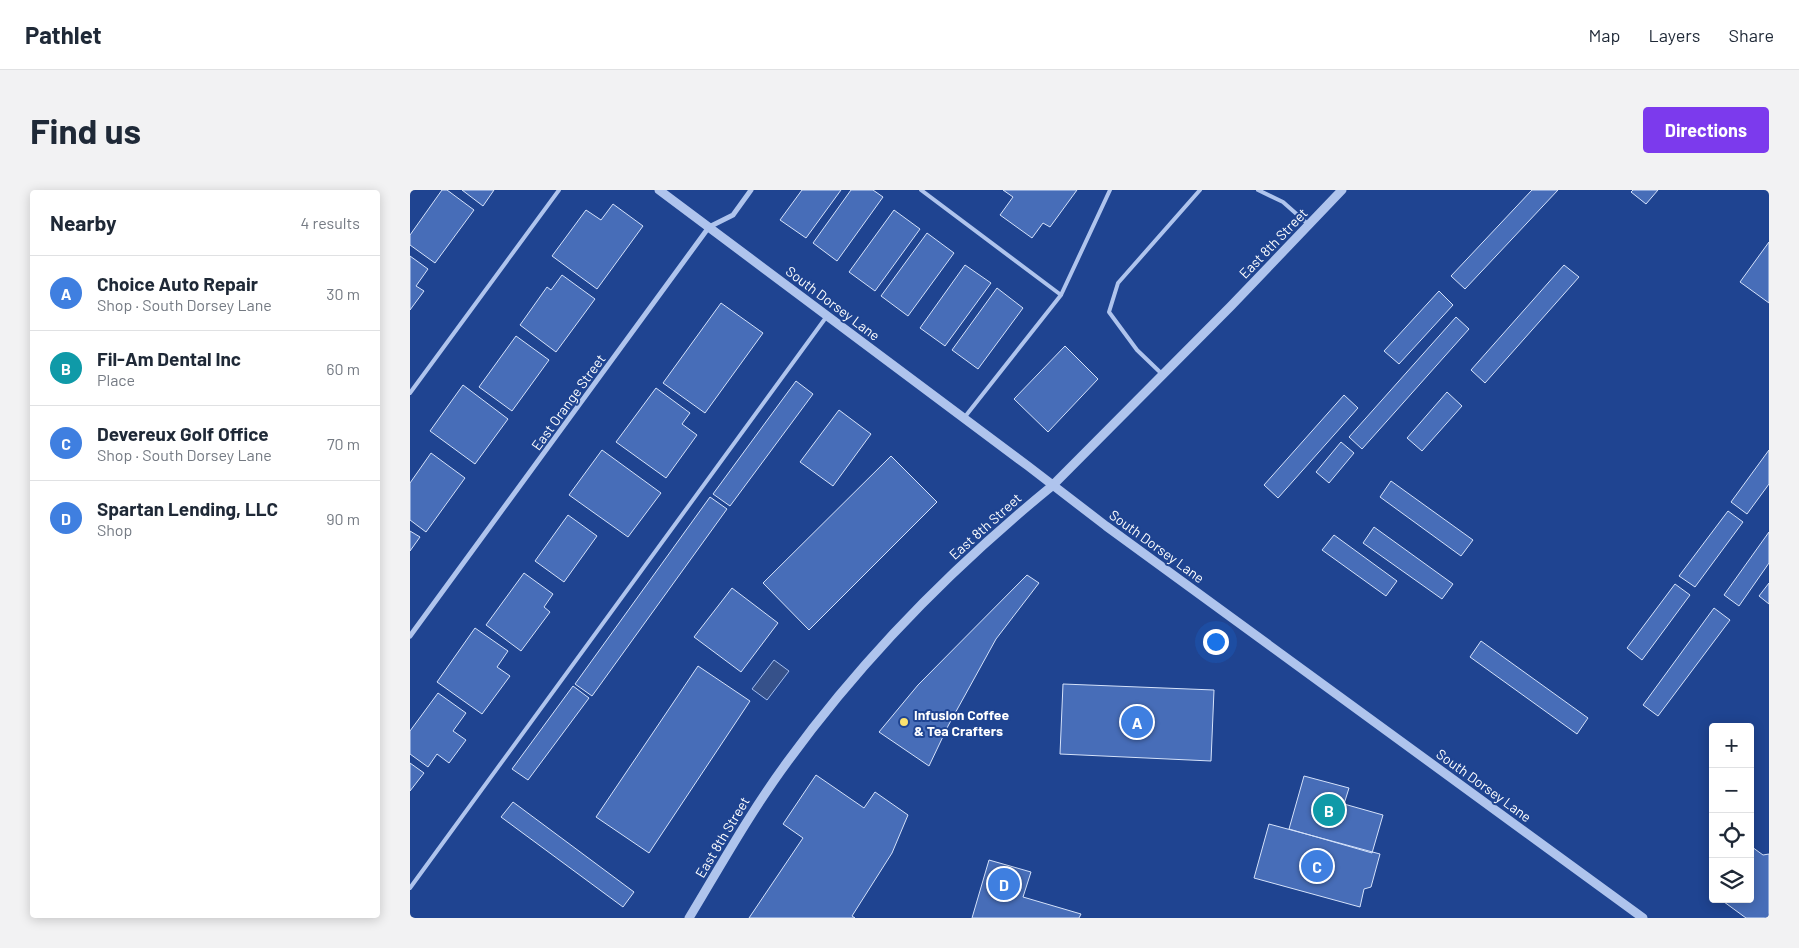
<!DOCTYPE html>
<meta charset="utf-8">
<style>
:root{--surface:#fff;--page:#f2f2f3;--text:#1f2937;--muted:#747a83;--line:#e0e1e3;--accent:#7c3aed}
body{margin:0;font-family:Barlow,sans-serif;background:var(--page);color:var(--text)}
.controls{position:absolute;right:15px;bottom:15px;display:grid;overflow:hidden;border-radius:5px;box-shadow:0 2px 12px #0003}
.controls button{width:45px;height:45px;display:grid;place-items:center;padding:0;border:0;border-bottom:1px solid var(--line);background:var(--surface);color:var(--text);font:25px sans-serif}
.you{position:absolute;left:805px;top:451px;width:18px;height:18px;margin:-12px;border:4px solid #fff;border-radius:50%;background:#1a73e8;box-shadow:0 0 0 8px #1a73e833}
.badge{display:grid;place-items:center;width:32px;height:32px;border-radius:50%;background:var(--accent);color:#fff;font-size:16px;font-weight:700}
.pin{position:absolute;translate:-50% -50%;border:2px solid #fff;box-shadow:0 1px 5px #0006}
.list{margin:0;padding:0;list-style:none}
h2{display:flex;justify-content:space-between;align-items:center;height:65px;margin:0;padding:0 20px;font-size:21px}
h2 small{font-size:16px;font-weight:400;color:var(--muted)}
.list li{display:grid;grid-template-columns:32px 1fr auto;gap:15px;align-items:center;box-sizing:border-box;height:75px;padding:0 20px;border-top:1px solid var(--line)}
.list b{display:block;font-size:19px;white-space:nowrap}
.list p{margin:0;font-size:16px;white-space:nowrap;color:var(--muted)}
.list em{font-size:16px;font-style:normal;color:var(--muted)}
.icon{flex:none;width:28px;height:28px;fill:none;stroke:currentColor;stroke-width:2;stroke-linecap:round;stroke-linejoin:round}
.map{position:relative;flex:none;width:1359px;height:728px;overflow:hidden;border-radius:5px}
header{display:flex;align-items:center;gap:30px;box-sizing:border-box;height:70px;padding:0 25px;background:var(--surface);border-bottom:1px solid var(--line)}
header strong{font-size:24px}
nav{display:flex;gap:28px;margin-inline-start:auto;font-size:18px}
.intro{display:flex;align-items:center;justify-content:space-between;box-sizing:border-box;height:120px;padding:0 30px}
h1{margin:0;font-size:35px}
.button{padding:12px 22px;border-radius:5px;background:var(--accent);color:#fff;font-size:18px;font-weight:700}
main{display:flex;gap:30px;padding:0 30px}
aside{flex:1;background:var(--surface);border-radius:5px;box-shadow:0 2px 12px #0003}
.map>svg:first-child{display:block}
</style>
<header>
<strong>Pathlet</strong>
<nav><a>Map</a><a>Layers</a><a>Share</a></nav>
</header>
<div class="intro"><h1>Find us</h1><a class="button">Directions</a></div>
<main>
<aside>
<h2>Nearby<small>4 results</small></h2>
<ul class="list">
<li><span class="badge" style="background:#3f7fe0">A</span><div><b>Choice Auto Repair</b><p>Shop · South Dorsey Lane</p></div><em>30 m</em></li>
<li><span class="badge" style="background:#0f9aa8">B</span><div><b>Fil-Am Dental Inc</b><p>Place</p></div><em>60 m</em></li>
<li><span class="badge" style="background:#3f7fe0">C</span><div><b>Devereux Golf Office</b><p>Shop · South Dorsey Lane</p></div><em>70 m</em></li>
<li><span class="badge" style="background:#3f7fe0">D</span><div><b>Spartan Lending, LLC</b><p>Shop</p></div><em>90 m</em></li>
</ul>
</aside>
<div class="map">
<svg width="1359" height="728" viewBox="0 0 1359 728">
<rect width="100%" height="100%" fill="#1f4491"/>
<path fill="#36518a" stroke="#a3beef" d="M364,470L379,481L357,510L342,499Z"/>
<path fill="#476db8" stroke="#d5e2fa" d="M32,0H37L64,20L25,73L0,55V45Z
M52,0H84L73,16Z
M392,0H431L396,48L370,30Z
M441,0H463L473,7L427,71L403,53Z
M593,0H667L640,37L633,33L622,48L590,25L603,7Z
M1122,0H1148L1055,99L1041,86Z
M1223,0H1248L1236,14L1221,2Z
M203,14L233,36L187,99L142,66L176,20L191,30Z
M484,20L510,39L465,101L439,82Z
M517,43L544,63L498,126L471,106Z
M1359,52V113L1330,92Z
M0,66L18,79L6,96L14,101L0,120Z
M555,75L581,93L535,156L510,138Z
M1154,75L1169,87L1075,193L1061,180Z
M152,85L185,109L146,162L110,135L137,97L141,100Z
M587,98L613,118L568,179L542,160Z
M1029,101L1043,115L989,174L974,161Z
M311,113L353,143L295,223L253,193Z
M1046,127L1059,139L952,259L939,247Z
M106,146L139,170L102,221L69,197Z
M655,156L688,189L638,242L604,209Z
M386,191L403,204L320,316L303,304Z
M53,195L98,229L65,274L20,241Z
M246,198L280,223L272,234L287,245L256,288L206,252Z
M1037,202L1052,216L1012,261L997,248Z
M934,205L948,218L868,308L854,295Z
M429,220L461,244L423,296L390,272Z
M931,252L944,263L919,293L906,282Z
M192,260L251,303L218,347L159,305Z
M1359,260V294L1337,324L1321,312Z
M21,263L55,288L16,342L0,330V293Z
M481,266L527,312L399,440L353,393Z
M981,291L1063,350L1051,366L970,307Z
M300,307L317,319L182,506L165,494Z
M1318,321L1333,332L1285,397L1269,386Z
M158,325L187,346L154,392L125,371Z
M964,337L1043,394L1032,409L953,353Z
M0,341L10,347L0,361Z
M1359,342V373L1329,416L1314,405Z
M924,345L987,391L976,406L912,360Z
M114,383L143,404L134,417L140,422L111,461L76,435Z
M617,385L629,393L586,449L538,536L519,576L469,542L508,495Z
M1359,393V414L1349,406Z
M1265,394L1280,405L1232,470L1217,458Z
M322,398L368,433L331,482L284,447Z
M1304,418L1320,430L1248,526L1233,515Z
M65,438L98,461L87,477L100,486L72,524L27,492Z
M1071,451L1178,528L1167,544L1060,467Z
M288,476L340,511L239,663L186,627Z
M653,494L804,500L801,571L650,564Z
M163,496L179,508L118,590L102,579Z
M28,503L56,523L43,541L56,550L39,573L27,564L18,577L0,564V541Z
M0,573L14,583L0,601Z
M406,585L454,618L465,602L498,625L482,663L442,726L445,728H339L393,648L373,634Z
M894,586L939,598L934,614L973,625L962,663L879,639Z
M103,612L224,702L213,717L91,627Z
M859,634L970,664L961,697L954,699L950,717L844,688Z
M1342,657L1353,665L1359,664V728H1336L1310,709H1340V660Z
M579,670L621,682L613,707L671,724L669,728H562Z"/>
<g fill="none" stroke-linecap="round" stroke-linejoin="round">
<path stroke="#afc4ed" stroke-width="4" d="M511,0L651,105
M848,0L873,12L899,35
M752,184L727,160L699,122L708,93L790,0
M0,203L149,0
M554,228L651,105L700,0
M0,698L417,126"/>
<path stroke="#afc4ed" stroke-width="5" d="M0,446L299,37L323,25L341,0"/>
<path stroke="#afc4ed" stroke-width="9" d="M249,0L618,276L696,336L1233,728
M279,728C311,675 341,621 378,571C453,468 544,376 642,296L821,116L932,0"/>
</g>
<circle fill="#fbe26f" stroke="#1f4491" stroke-width="2" cx="494" cy="532" r="5"/>
<g text-anchor="middle" dominant-baseline="central" stroke-width="4" stroke-linejoin="round" paint-order="stroke">
<g font-size="14" fill="#fff" stroke="#1f4491">
<text transform="translate(863 53) rotate(-46)">East 8th Street</text>
<text transform="translate(423 113) rotate(37)">South Dorsey Lane</text>
<text transform="translate(158 212) rotate(-54)">East Orange Street</text>
<text transform="translate(575 336) rotate(-42)">East 8th Street</text>
<text transform="translate(747 356) rotate(36)">South Dorsey Lane</text>
<text transform="translate(1074 595) rotate(36)">South Dorsey Lane</text>
<text transform="translate(312 647) rotate(-59)">East 8th Street</text>
</g>
<g font-size="14" font-weight="bold" fill="#fff" stroke="#1f4491" text-anchor="start">
<text x="504" y="524">Infusion Coffee<tspan x="504" dy="16">&amp; Tea Crafters</tspan></text>
</g>
</g>
</svg>
<div class="controls">
<button>+</button>
<button>−</button>
<button><svg class="icon" aria-label="locate" viewBox="0 0 24 24"><circle cx="12" cy="12" r="6"/><path d="M12 2v4M12 18v4M2 12h4M18 12h4"/></svg></button>
<button><svg class="icon" aria-label="layers" viewBox="0 0 24 24"><path d="M12 4l9 5-9 5-9-5zM3 14l9 5 9-5"/></svg></button>
</div>
<div class="you"></div>
<div class="pin badge" style="left:727px;top:532px;background:#3f7fe0">A</div>
<div class="pin badge" style="left:919px;top:620px;background:#0f9aa8">B</div>
<div class="pin badge" style="left:907px;top:676px;background:#3f7fe0">C</div>
<div class="pin badge" style="left:594px;top:694px;background:#3f7fe0">D</div>
</div>
</main>
